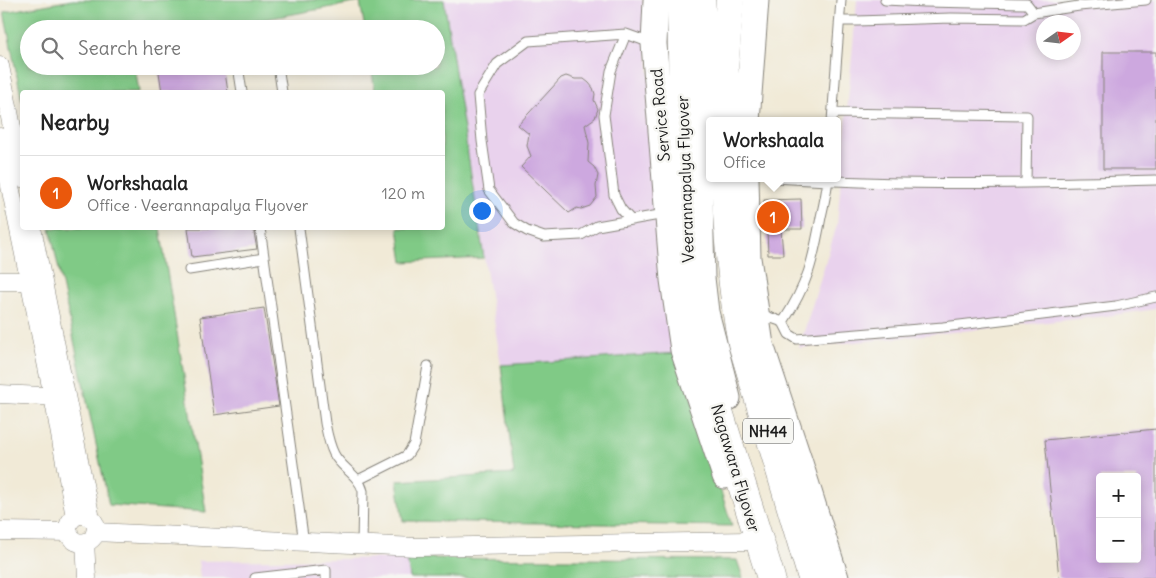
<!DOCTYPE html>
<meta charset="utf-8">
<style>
:root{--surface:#fff;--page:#f2f2f2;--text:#222;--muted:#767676;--line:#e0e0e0;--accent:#ea580c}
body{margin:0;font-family:Delius,sans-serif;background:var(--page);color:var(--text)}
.controls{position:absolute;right:15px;bottom:15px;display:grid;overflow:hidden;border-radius:5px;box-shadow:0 2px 12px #0003}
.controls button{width:45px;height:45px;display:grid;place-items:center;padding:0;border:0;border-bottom:1px solid var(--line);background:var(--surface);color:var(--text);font:25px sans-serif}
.compass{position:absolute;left:1036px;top:15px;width:45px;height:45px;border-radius:50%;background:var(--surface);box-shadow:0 2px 12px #0003;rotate:76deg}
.you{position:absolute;left:481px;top:210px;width:18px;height:18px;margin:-12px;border:4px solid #fff;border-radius:50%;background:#1a73e8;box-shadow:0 0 0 8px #1a73e833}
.badge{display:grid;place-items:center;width:32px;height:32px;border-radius:50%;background:var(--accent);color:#fff;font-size:16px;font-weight:700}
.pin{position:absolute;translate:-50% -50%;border:2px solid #fff;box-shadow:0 1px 5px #0006}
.popup{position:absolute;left:706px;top:117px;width:135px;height:65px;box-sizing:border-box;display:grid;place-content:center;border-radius:5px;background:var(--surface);filter:drop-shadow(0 1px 4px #0005);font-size:16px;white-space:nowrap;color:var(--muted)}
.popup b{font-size:19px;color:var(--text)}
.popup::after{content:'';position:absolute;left:50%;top:100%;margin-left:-10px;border:10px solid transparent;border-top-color:var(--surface)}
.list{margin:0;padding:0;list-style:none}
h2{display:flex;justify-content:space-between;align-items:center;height:65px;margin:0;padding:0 20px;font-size:21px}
h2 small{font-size:16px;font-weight:400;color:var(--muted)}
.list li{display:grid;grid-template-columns:32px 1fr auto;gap:15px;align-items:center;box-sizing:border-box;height:75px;padding:0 20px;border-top:1px solid var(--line)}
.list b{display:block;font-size:19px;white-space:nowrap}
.list p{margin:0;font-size:16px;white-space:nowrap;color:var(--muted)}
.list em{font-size:16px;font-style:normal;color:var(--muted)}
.icon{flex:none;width:28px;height:28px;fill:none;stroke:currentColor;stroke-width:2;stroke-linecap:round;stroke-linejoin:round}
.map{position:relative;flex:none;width:1156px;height:578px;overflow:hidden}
.search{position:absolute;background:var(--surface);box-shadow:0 2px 12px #0003;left:20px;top:20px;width:425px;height:55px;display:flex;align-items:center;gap:12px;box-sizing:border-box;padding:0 18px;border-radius:28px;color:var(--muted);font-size:19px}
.panel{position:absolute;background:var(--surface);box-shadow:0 2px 12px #0003;left:20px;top:90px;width:425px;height:140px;border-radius:5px}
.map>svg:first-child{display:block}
</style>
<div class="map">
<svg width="1156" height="578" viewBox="0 0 1156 578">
<rect width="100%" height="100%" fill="#f6f6f2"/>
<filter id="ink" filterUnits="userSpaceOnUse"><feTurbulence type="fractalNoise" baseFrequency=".02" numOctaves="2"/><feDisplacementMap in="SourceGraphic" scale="10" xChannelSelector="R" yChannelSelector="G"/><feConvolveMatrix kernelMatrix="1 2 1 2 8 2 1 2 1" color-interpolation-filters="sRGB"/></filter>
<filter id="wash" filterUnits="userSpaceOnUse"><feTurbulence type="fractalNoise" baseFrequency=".0096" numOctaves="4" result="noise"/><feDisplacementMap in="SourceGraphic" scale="20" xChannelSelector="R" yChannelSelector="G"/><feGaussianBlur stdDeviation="1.12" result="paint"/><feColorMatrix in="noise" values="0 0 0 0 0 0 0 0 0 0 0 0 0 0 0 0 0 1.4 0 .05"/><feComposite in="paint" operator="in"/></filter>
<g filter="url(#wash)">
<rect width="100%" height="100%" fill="#f1ead7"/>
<path fill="#e9d2ed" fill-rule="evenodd" d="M444,0H643L663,227L677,353L501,365Z
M857,0H1156V309L1106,316L799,348L837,225ZM1044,22H1074V52H1044Z
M407,558L410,578H200L198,561Z"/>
<path fill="#80ca86" stroke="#4e7351" d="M73,0H444L484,258L403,262L398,228H442V92H375L371,66H436V29H365L360,2L255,21L188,29H29V66H135L139,92H22V101L4,12Z
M50,228H160L206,512L109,505Z
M677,353L732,526L403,521L397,481L514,474L501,365Z
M407,558L737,560L743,578H410Z"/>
<g id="blocks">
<path fill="#cda8df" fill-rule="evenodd" d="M1103,52H1156V169H1103Z
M158,66H224L228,92H162Z
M566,76L575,79H584L589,83L593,88L595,94L594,100L598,109L595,118L585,125L589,143L588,162L594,167L598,175L596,186L597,197L590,206L581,209L577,208L569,213L521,167L531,156L527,146L529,134L518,125L561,78Z
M801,199L802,229H781L783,255H768L767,229H765L764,200Z
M188,228H253L257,249L192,257Z
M264,308L279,406L214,415L200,317Z
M1156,429V578H1059L1045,440ZM1100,477H1137V559H1100Z"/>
</g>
</g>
<g filter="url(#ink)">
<use href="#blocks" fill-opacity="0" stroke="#86837a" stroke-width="1"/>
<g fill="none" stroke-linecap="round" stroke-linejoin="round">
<g stroke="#86837a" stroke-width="11">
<path id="lane" d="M885,0L925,2L1027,4L1034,13
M840,21H857L951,18L1024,19L1034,13L1079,6L1146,0
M626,34L528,41L497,64L478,95L482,141L489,190L514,223L527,231L544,237L581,235L597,226L665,214
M238,66L242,92
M278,66L282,92
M833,113L1027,116L1026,183
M832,121L841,0
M774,178C901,186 1029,184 1156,180
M630,219L621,209L614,195L604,115L611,71L626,34L651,43
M260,228L304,543
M299,228L325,423C327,433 329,444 334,454C341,468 359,475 363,491L362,545
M189,270L264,258
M760,314L783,322C808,284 813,261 821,217C824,204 827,191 828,178
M783,322L789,334L797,339L943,327L1116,306L1156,297
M358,480L402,458L407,455L414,444L428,366
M255,578L326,570V578"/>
</g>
<g stroke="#86837a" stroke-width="19">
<path id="street" d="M0,66L22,178
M0,137L53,396L75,517
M32,228L91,519
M0,281H42
M0,394L64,397
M68 529a14 14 0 1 1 28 0a14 14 0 1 1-28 0Z
M0,531L69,532
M95,532L416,547L747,541
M85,542L87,578"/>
</g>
<g stroke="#86837a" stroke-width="27">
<path id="secondary" d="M656,0L654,44L673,280L683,350L725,476
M703,0L699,155L702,278L706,312L728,398
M747,121L756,0
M746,178L748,258L761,345L800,463L836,578"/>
</g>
<g stroke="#86837a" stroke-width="29">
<path id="highway" d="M681,0L686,261L702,357L771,578
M724,121V70L730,0
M725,178C728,233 731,288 742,343L812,578"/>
</g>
<use href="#lane" stroke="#fff" stroke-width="9"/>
<use href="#street" stroke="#fff" stroke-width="18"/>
<use href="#secondary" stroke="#fff" stroke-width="25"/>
<use href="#highway" stroke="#fff" stroke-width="28"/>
</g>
</g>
<g text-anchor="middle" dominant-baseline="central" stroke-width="5" stroke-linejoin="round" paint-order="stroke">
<rect fill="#f6f6f2" stroke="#5d5d5c" stroke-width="1" x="743" y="418.5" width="50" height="25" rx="4"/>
<g font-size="15" font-weight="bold" fill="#1c1c1c">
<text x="768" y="431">NH44</text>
</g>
<g font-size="16" fill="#1c1c1c" stroke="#f6f6f2">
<text transform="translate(660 115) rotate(-95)">Service Road</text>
<text transform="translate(685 179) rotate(-92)">Veerannapalya Flyover</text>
<text transform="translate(736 468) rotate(73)">Nagawara Flyover</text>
</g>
</g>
</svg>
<div class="controls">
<button>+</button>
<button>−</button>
</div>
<svg class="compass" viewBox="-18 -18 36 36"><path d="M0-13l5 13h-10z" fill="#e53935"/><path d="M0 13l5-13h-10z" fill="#767676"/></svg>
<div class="you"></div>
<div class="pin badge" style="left:773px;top:217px">1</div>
<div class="popup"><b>Workshaala</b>Office</div>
<div class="search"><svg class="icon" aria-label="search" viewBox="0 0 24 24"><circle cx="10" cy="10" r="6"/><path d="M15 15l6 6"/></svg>Search here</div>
<section class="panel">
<h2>Nearby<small></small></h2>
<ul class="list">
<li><span class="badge">1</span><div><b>Workshaala</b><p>Office · Veerannapalya Flyover</p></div><em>120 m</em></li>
</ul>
</section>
</div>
